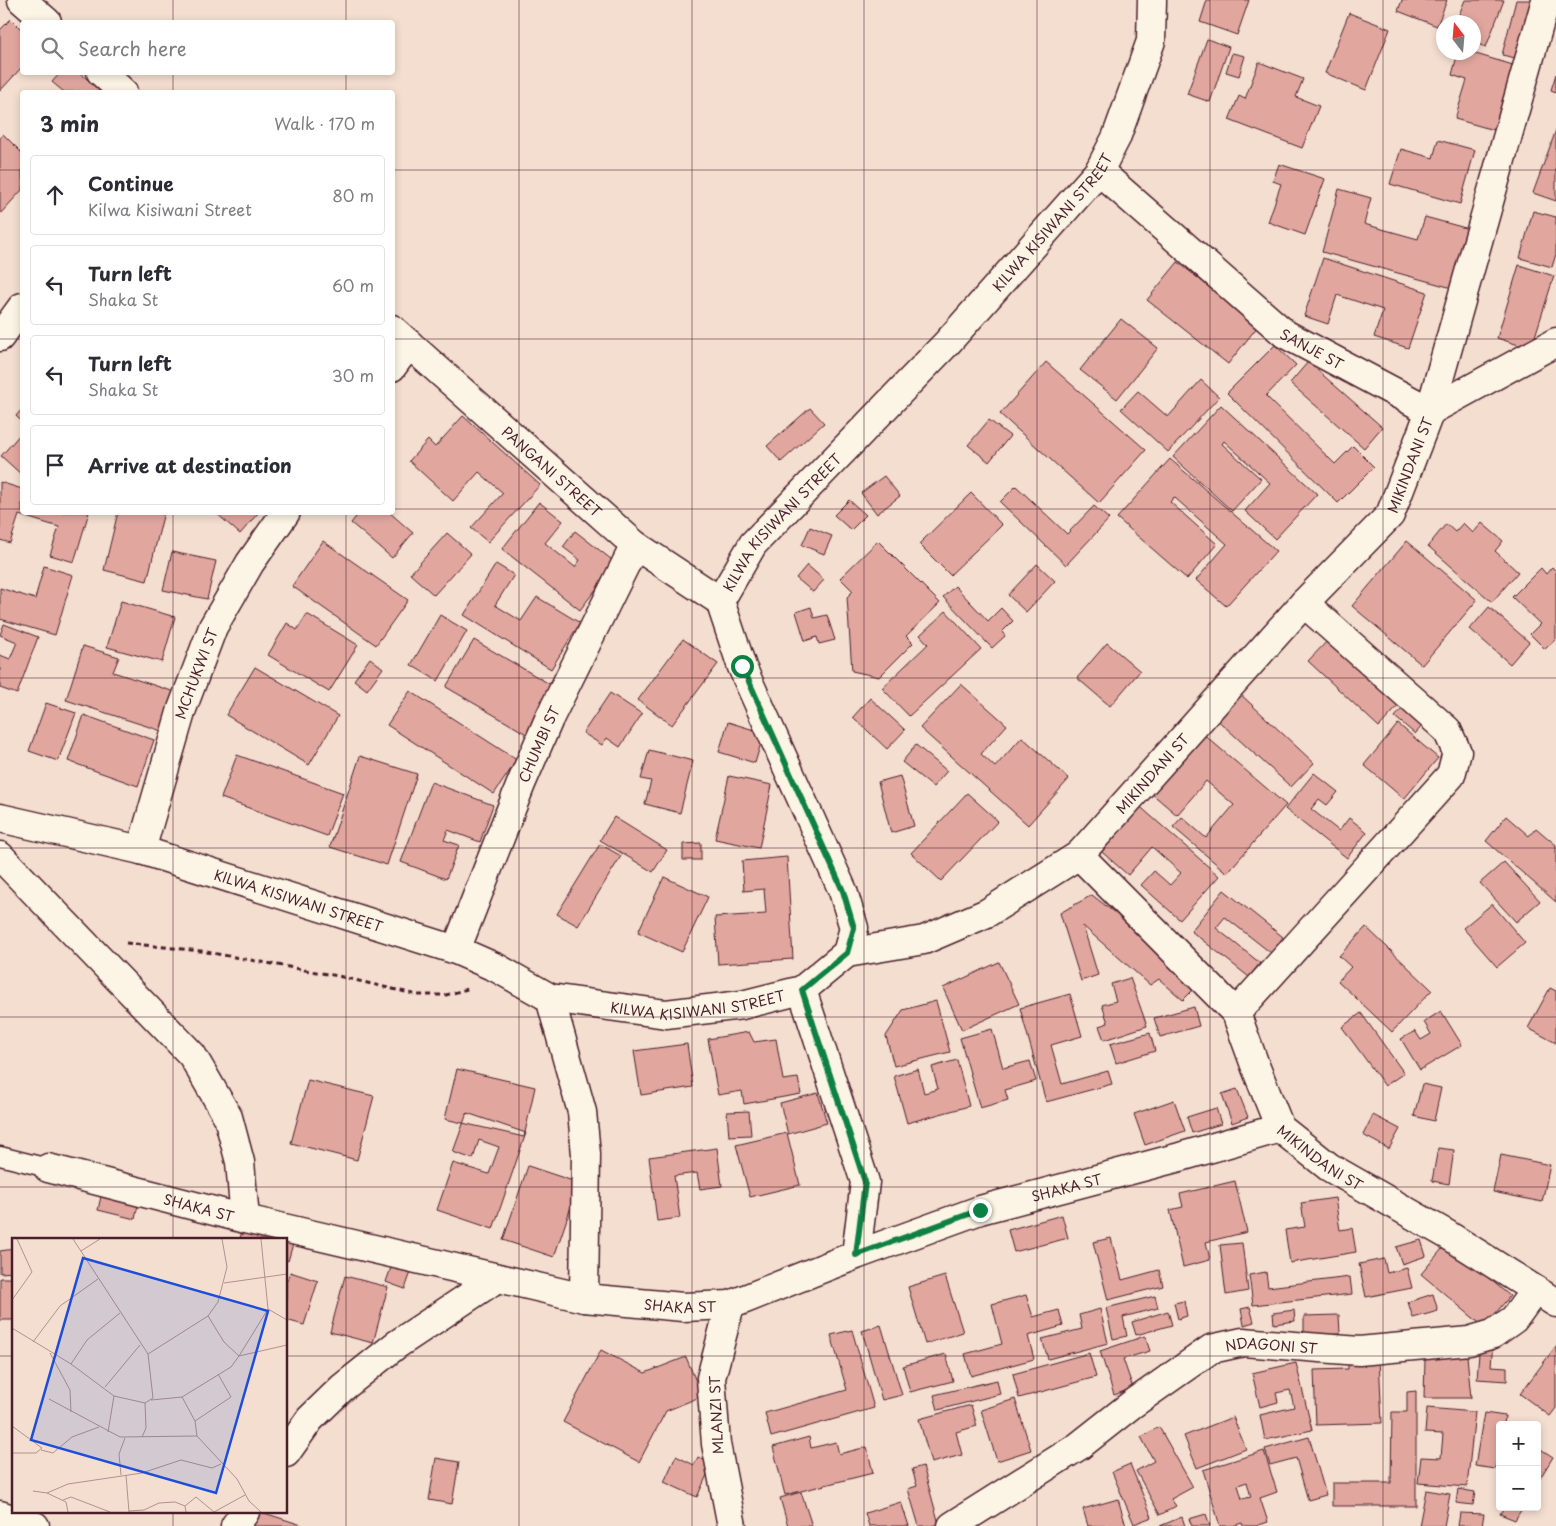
<!DOCTYPE html>
<meta charset="utf-8">
<style>
:root{--surface:#fff;--page:#f2f2f3;--text:#2b2b33;--muted:#7c7c81;--line:#e1e1e2}
body{margin:0;font-family:"Playpen Sans",sans-serif;background:var(--page);color:var(--text)}
.controls{position:absolute;right:15px;bottom:15px;display:grid;overflow:hidden;border-radius:5px;box-shadow:0 2px 8px #0003}
.controls button{width:45px;height:45px;display:grid;place-items:center;padding:0;border:0;border-bottom:1px solid var(--line);background:var(--surface);color:var(--text);font:25px sans-serif}
.compass{position:absolute;left:1436px;top:15px;width:45px;height:45px;border-radius:50%;background:var(--surface);box-shadow:0 2px 8px #0003;rotate:344deg}
.stop{position:absolute;width:15px;height:15px;margin:-11px;border:4px solid #0b8043;border-radius:50%;background:#fff}
.stop.end{background:#0b8043;border-color:#fff;box-shadow:0 1px 5px #0008}
.list{margin:0;padding:0;list-style:none}
h2{display:flex;justify-content:space-between;align-items:center;height:65px;margin:0;padding:0 20px;font-size:21px}
h2 small{font-size:16px;font-weight:400;color:var(--muted)}
.list li{display:grid;grid-template-columns:32px 1fr auto;gap:15px;align-items:center;box-sizing:border-box;height:80px;margin:0 10px 10px;padding:0 10px;border:1px solid var(--line);border-radius:5px}
.list b{display:block;font-size:19px;white-space:nowrap}
.list p{margin:0;font-size:16px;white-space:nowrap;color:var(--muted)}
.list em{font-size:16px;font-style:normal;color:var(--muted)}
.icon{flex:none;width:28px;height:28px;fill:none;stroke:currentColor;stroke-width:2;stroke-linecap:round;stroke-linejoin:round}
.map{position:relative;flex:none;width:1556px;height:1526px;overflow:hidden}
.search{position:absolute;background:var(--surface);box-shadow:0 2px 8px #0003;left:20px;top:20px;width:375px;height:55px;display:flex;align-items:center;gap:12px;box-sizing:border-box;padding:0 18px;border-radius:5px;color:var(--muted);font-size:19px}
.panel{position:absolute;background:var(--surface);box-shadow:0 2px 8px #0003;left:20px;top:90px;width:375px;height:425px;border-radius:5px}
.map>svg:first-child{display:block}
</style>
<div class="map">
<svg width="1556" height="1526" viewBox="0 0 1556 1526">
<rect width="100%" height="100%" fill="#f4ded0"/>
<filter id="ink" filterUnits="userSpaceOnUse"><feTurbulence type="fractalNoise" baseFrequency=".02" numOctaves="2"/><feDisplacementMap in="SourceGraphic" scale="10" xChannelSelector="R" yChannelSelector="G"/><feConvolveMatrix kernelMatrix="1 2 1 2 8 2 1 2 1" color-interpolation-filters="sRGB"/></filter>
<g filter="url(#ink)">
<path fill="#e1a79f" stroke="#4a1f2b" fill-rule="evenodd" d="M1207,0H1249L1237,35L1200,22Z
M1402,0H1447L1437,26L1398,11Z
M1465,0H1504L1486,47L1474,43V22H1456Z
M1516,0H1534L1520,59L1502,55Z
M1349,13L1390,29L1366,90L1325,73Z
M11,19L22,30V67L0,91V30Z
M1207,39L1229,47L1210,102L1187,94Z
M1458,52H1469L1513,65L1494,130L1455,119L1467,80L1452,75Z
M1232,53L1245,56L1239,76L1226,72Z
M1259,62L1303,79L1296,97L1319,106L1302,148L1229,120L1239,96L1245,99Z
M61,72H79L102,92H64L52,82Z
M1556,74V92L1551,90Z
M1556,130V201L1533,193Z
M3,134L22,153V190L0,214V138Z
M1438,140L1475,150L1460,204L1390,184L1401,149L1433,158Z
M1279,164L1325,179L1305,235L1268,222L1281,184L1273,181Z
M1339,189L1371,198L1364,224L1418,239L1425,217L1469,229L1452,288L1322,252Z
M1533,211L1556,217V254L1552,267L1520,258Z
M1323,258L1427,292L1408,348L1374,337L1383,310L1337,295L1328,324L1304,316Z
M1178,262L1258,326L1228,364L1147,300Z
M1519,265L1554,276L1531,349L1497,338Z
M1121,319L1158,348L1117,399L1080,370Z
M1275,345L1296,365L1266,396L1335,464L1353,446L1374,467L1338,503L1227,393Z
M1046,362L1146,450L1099,503L1000,414Z
M1308,362L1382,427L1364,448L1290,383Z
M1201,380L1219,397L1168,452L1121,409L1138,391L1168,417Z
M1221,405L1317,494L1275,539L1245,511L1270,483L1224,441L1222,444L1261,479L1232,511L1173,457Z
M810,408L824,423L781,462L767,446Z
M22,409V422L16,416Z
M463,416L540,485L488,542L471,528L503,493L479,472L453,501L409,461L428,440L435,447Z
M989,420L1010,436L989,462L968,445Z
M22,432V475L1,456Z
M1170,459L1276,551L1226,606L1196,580L1227,544L1174,497L1170,502L1217,544L1187,579L1117,518Z
M884,476L900,496L877,514L861,493Z
M0,482L22,489V512H89L74,562L50,555L59,527L19,515L10,543L0,540Z
M1016,486L1067,534L1094,506L1109,519L1066,565L1000,502Z
M971,493L1002,525L950,575L919,544Z
M849,500L866,515L851,530L834,515Z
M539,502L563,521L545,543L575,567L580,560L563,547L575,531L616,563L580,610L502,549Z
M118,512H164L147,581L104,570Z
M215,512H259L240,534Z
M360,512H389L413,533L392,558L351,523Z
M1463,523L1473,533L1482,523L1503,541L1495,551L1518,572L1492,602L1428,546L1446,524L1455,532Z
M810,527L832,536L824,554L802,545Z
M447,533L471,554L434,595L410,574Z
M323,541L408,600L376,645L292,586Z
M878,541L940,603L906,636L913,643L879,677L852,671L847,597L853,591L840,578Z
M1407,541L1477,600L1422,665L1352,606Z
M172,552L216,561L207,599L163,590Z
M496,564L514,575L495,605L521,621L537,597L580,623L551,669L464,615Z
M1037,564L1055,581L1026,612L1008,595Z
M807,565L824,580L813,592L796,578Z
M44,566L73,575L55,635L0,619V588L35,599Z
M1552,567L1556,571V639L1545,649L1530,634L1540,624L1512,597L1541,568L1546,574Z
M955,586L988,621L1001,608L1013,621L1002,632L1005,636L992,648L943,597Z
M121,601L175,617L162,662L107,647Z
M811,607L814,618L827,615L835,640L819,644L817,637L805,641L796,612Z
M1489,607L1529,642L1510,664L1470,629Z
M946,611L981,649L909,716L882,688L928,644L920,635Z
M307,614L358,645L329,692L268,655L287,623L297,630Z
M440,615L467,631L438,681L411,665Z
M4,624L38,637L17,694L0,688V655L10,659L17,642L0,635Z
M1331,637L1402,702L1379,727L1308,661Z
M683,639L718,664L672,725L638,700Z
M474,640L558,689L530,736L446,687Z
M1107,643L1140,671L1110,706L1077,678Z
M83,646L119,657L113,672L178,693L165,732L66,700Z
M370,658L383,668L367,690L354,680Z
M255,667L338,716L309,765L226,715Z
M961,684L1007,725L981,754L995,767L1022,737L1069,779L1028,825L920,728Z
M410,691L517,760L494,794L387,725Z
M1237,691L1314,763L1291,787L1213,716Z
M610,693L642,714L620,747L607,738L602,745L583,733Z
M870,698L905,730L887,749L853,717Z
M1410,700L1430,717L1415,734L1395,717Z
M46,703L76,713L58,761L29,751Z
M84,715L154,740L138,786L68,761Z
M728,722L764,733L755,763L719,752Z
M1398,724L1438,758L1404,799L1364,765Z
M1201,732L1286,805L1227,873L1173,827L1182,817L1206,838L1234,805L1206,781L1177,815L1150,792Z
M916,745L947,771L933,787L902,762Z
M649,750L693,761L680,813L645,804L651,781L641,779Z
M237,755L343,793L327,836L221,798Z
M360,756L417,774L387,865L330,847Z
M1314,773L1338,792L1327,805L1319,799L1311,809L1339,831L1349,818L1367,832L1347,858L1285,809Z
M729,776L772,785L759,848L715,839Z
M900,776L914,826L891,833L878,782Z
M431,782L493,805L480,842L448,830L444,840L459,845L446,879L401,862Z
M967,793L998,821L941,881L911,853Z
M1135,802L1219,876L1180,920L1141,885L1154,871L1170,885L1181,873L1152,847L1128,875L1095,846Z
M1506,816L1529,836L1536,828L1556,845V902L1486,841Z
M614,817L667,850L653,872L600,840Z
M701,843V860H683V844Z
M600,844L621,856L578,926L557,914Z
M787,857L793,959L718,964L715,917L766,914L764,889L744,891L742,861Z
M1504,862L1540,901L1516,922L1480,883Z
M664,877L708,897L682,952L638,932Z
M1224,890L1283,937L1271,953L1225,917L1216,928L1260,963L1249,977L1191,931Z
M1092,895L1202,981L1183,1000L1159,979L1150,985L1083,926L1098,975L1081,981L1060,913Z
M1492,904L1525,943L1497,967L1463,928Z
M1366,927L1432,990L1392,1032L1338,981L1351,967L1339,956Z
M999,962L1019,1004L962,1030L943,988Z
M1130,978L1147,1026L1104,1040L1099,1026L1108,1023L1102,1005L1116,1001L1111,984Z
M1550,988L1556,991V1043L1528,1028Z
M1070,994L1082,1036L1051,1045L1062,1084L1108,1071L1112,1084L1046,1102L1020,1008Z
M936,1001L950,1052L894,1066L886,1036L903,1010Z
M1194,1007L1199,1026L1160,1037L1154,1018Z
M1441,1011L1462,1045L1420,1070L1401,1039L1415,1031L1421,1040L1431,1034L1424,1022Z
M1361,1013L1404,1073L1385,1086L1342,1027Z
M992,1029L1003,1068L1030,1061L1036,1081L1005,1090L1008,1100L980,1108L960,1038Z
M749,1032L754,1042L776,1039L783,1080L798,1078L801,1094L744,1104L742,1091L718,1095L708,1039Z
M1150,1033L1155,1051L1116,1063L1110,1044Z
M687,1044L693,1087L641,1095L634,1051Z
M957,1060L969,1106L907,1123L894,1076L918,1069L924,1093L938,1089L932,1067Z
M457,1069L535,1087L524,1137L445,1119Z
M308,1080L374,1096L357,1160L291,1143Z
M1422,1084L1441,1088L1434,1121L1414,1116Z
M1237,1089L1248,1117L1232,1123L1222,1094Z
M818,1093L827,1123L788,1134L780,1103Z
M1174,1100L1185,1131L1145,1145L1134,1114Z
M1216,1108L1221,1124L1192,1133L1187,1117Z
M749,1111L751,1135L729,1136L727,1112Z
M467,1113L526,1133L493,1229L437,1210L453,1163L489,1174L499,1147L479,1140L473,1159L453,1152Z
M1373,1115L1400,1129L1389,1149L1363,1135Z
M787,1133L800,1185L750,1197L736,1145Z
M717,1148L722,1186L700,1189L697,1173L674,1176L680,1218L657,1221L649,1157Z
M1438,1148L1454,1150L1449,1184L1432,1181Z
M1501,1155L1550,1165L1542,1202L1493,1192Z
M528,1166L579,1183L554,1257L503,1240Z
M1235,1181L1247,1232L1206,1242L1210,1260L1183,1267L1170,1210L1183,1207L1180,1194Z
M103,1187L140,1196L135,1219L98,1210Z
M1335,1198L1340,1230L1352,1228L1356,1252L1290,1263L1285,1230L1305,1227L1301,1203Z
M1062,1215L1068,1238L1014,1252L1008,1230Z
M243,1223L295,1237L288,1261L286,1260V1240H240Z
M1111,1238L1122,1280L1159,1270L1163,1286L1108,1300L1093,1242Z
M1421,1240L1426,1256L1402,1264L1396,1247Z
M1242,1243L1248,1291L1226,1295L1220,1245Z
M1447,1243L1510,1296L1484,1327L1421,1274Z
M14,1249V1272L0,1273V1251Z
M1384,1259L1387,1273L1407,1268L1412,1288L1366,1297L1359,1264Z
M393,1262L412,1269L405,1289L386,1282Z
M290,1272L318,1281L304,1325L286,1320V1283Z
M1266,1272L1268,1287L1350,1277L1352,1294L1253,1305L1249,1275Z
M345,1276L388,1287L373,1343L330,1332Z
M945,1276L963,1332L925,1344L908,1287Z
M0,1278H14V1320H0Z
M1433,1294L1438,1311L1413,1318L1408,1302Z
M1026,1295L1033,1317L1059,1310L1063,1326L1028,1336L1034,1359L971,1376L965,1354L1002,1344L992,1304Z
M1155,1296L1158,1308L1123,1317L1127,1336L1113,1339L1106,1308Z
M1184,1301L1187,1316L1178,1319L1174,1303Z
M1250,1307L1254,1322L1244,1325L1241,1309Z
M1100,1309L1108,1343L1048,1359L1042,1339L1082,1329L1079,1315Z
M1294,1310L1295,1321L1274,1324L1273,1313Z
M1168,1311L1172,1325L1136,1335L1132,1322Z
M1339,1315L1340,1334L1304,1336V1316Z
M881,1325L902,1395L882,1400L862,1331Z
M852,1330L874,1408L771,1437L765,1413L847,1390L831,1335Z
M1145,1336L1150,1351L1123,1359L1133,1388L1114,1395L1100,1351Z
M1480,1341L1493,1342L1491,1366L1507,1367V1381L1477,1379Z
M1556,1346V1408L1550,1416L1520,1394Z
M601,1350L645,1373L686,1357L702,1396L666,1411L639,1462L563,1422Z
M1089,1353L1096,1377L1019,1398L1013,1374Z
M946,1354L953,1381L910,1392L903,1366Z
M1467,1356L1471,1398H1424L1425,1359Z
M1379,1358L1382,1423L1316,1425L1314,1370L1348,1369V1359Z
M1296,1363L1312,1430L1265,1440L1260,1415L1294,1407L1290,1390L1276,1393L1278,1402L1260,1407L1252,1373Z
M997,1380L1000,1394L938,1410L934,1395Z
M1416,1391V1506H1332V1483H1391L1392,1412H1407V1392Z
M1015,1399L1031,1450L997,1461L981,1410Z
M971,1405L977,1426L956,1432L962,1455L931,1463L919,1419Z
M1427,1408L1475,1412L1467,1487L1418,1483L1421,1457L1441,1458L1443,1434L1425,1433Z
M1484,1413L1505,1416L1504,1425H1500V1448L1496,1469L1475,1466Z
M1233,1417L1246,1449L1197,1468L1184,1436Z
M1159,1427L1193,1487L1171,1499L1176,1506L1160,1515L1136,1471L1154,1461L1141,1437Z
M809,1437L811,1448L836,1442L839,1454L867,1447L873,1473L785,1495L773,1447Z
M1309,1437L1326,1495L1308,1500L1296,1458L1270,1465L1265,1449Z
M1539,1448L1553,1457L1537,1483V1451Z
M1264,1451L1277,1492L1260,1498L1268,1522L1256,1526H1243L1242,1523L1232,1526H1220L1203,1470ZM1247,1482L1251,1497L1242,1499L1238,1485Z
M676,1456L694,1465L698,1457L712,1464L697,1497L664,1482Z
M436,1458L459,1462L452,1504L429,1500Z
M1130,1464L1152,1517L1134,1524L1112,1472Z
M923,1466L939,1524L931,1526H919L908,1489L917,1486L912,1469Z
M1458,1489L1475,1492L1473,1505L1456,1503Z
M1426,1490L1450,1494L1444,1526H1419Z
M801,1492L812,1526H788L780,1498Z
M1118,1499L1126,1526H1088L1083,1509Z
M901,1502L909,1526H869L865,1513Z
M1504,1507H1523L1515,1520L1500,1514Z
M253,1512H261L305,1526H249Z
M1460,1513L1484,1514L1482,1526H1458Z
M1206,1514L1210,1526H1192L1189,1519Z
M1182,1517L1185,1526H1160Z"/>
<g fill="none" stroke-linecap="round" stroke-linejoin="round">
<g stroke="#4a1f2b" stroke-width="21">
<path id="lane" d="M0,1156L48,1168"/>
</g>
<g stroke="#4a1f2b" stroke-width="31">
<g id="street">
<path d="M22,0L47,22"/>
<path d="M101,72L123,92"/>
<path id="s1" d="M1099,171L1285,334L1430,411L1556,342"/>
<path id="s2" d="M392,329L635,545L720,601"/>
<path d="M0,337L22,307"/>
<path d="M392,367L409,344"/>
<path id="s3" d="M0,818L141,850L456,950L497,968L550,998L666,1014L742,1005L802,990L847,953L854,928L843,891L742,667L720,601L753,544L947,343L1099,171L1116,138L1151,41L1152,0"/>
<path id="s4" d="M141,850L182,709L213,627L250,563L286,512"/>
<path id="s5" d="M1079,855L1236,1013L1256,1068L1280,1128L1329,1167L1448,1235L1556,1303"/>
<path d="M0,856L192,1055L228,1117L240,1162L245,1219"/>
<path id="s6" d="M456,950L521,784L549,719L635,545"/>
<path id="s7" d="M847,953L924,940L987,913L1079,855L1304,603L1390,515L1430,411L1546,0"/>
<path d="M802,990L865,1182L856,1255"/>
<path d="M550,998L582,1112L586,1154L584,1298"/>
<path d="M1236,1013L1451,775L1457,752L1447,730L1304,603"/>
<path id="s8" d="M48,1168L245,1219L584,1298L683,1307L730,1305L856,1255L980,1210L1180,1157L1280,1128"/>
<path d="M730,1305L711,1378L716,1444L732,1526"/>
<path d="M286,1453L310,1419L342,1388L396,1345L497,1278"/>
<path d="M0,1515L35,1526"/>
<path d="M235,1526L245,1512"/>
<path id="s9" d="M952,1526L1079,1446L1131,1405L1211,1349L1243,1342L1359,1351L1469,1341L1493,1334L1514,1319L1535,1290"/>
</g>
</g>
<path stroke="#4a1f2b" stroke-width="3" stroke-dasharray="5 4" stroke-linecap="butt" d="M126,943L201,951L338,976L418,995H446L471,988"/>
<use href="#lane" stroke="#fcf5e5" stroke-width="18"/>
<use href="#street" stroke="#fcf5e5" stroke-width="28"/>
</g>
</g>
<g fill="none" stroke-linecap="round" stroke-linejoin="round" filter="url(#ink)">
<path stroke="#0b8043" stroke-width="6" d="M742,666L843,891L854,928L847,953L802,990L865,1182L856,1255L980,1210"/>
</g>
<path fill="none" stroke="#4a1f2b" stroke-width="1" stroke-opacity="0.55" d="M173,0V22M346,0V22M519,0V1526M692,0V1526M864,0V1526M1037,0V1526M1210,0V1526M1383,0V1526M173,72V92M346,72V92M0,170H22M392,170H1556M0,339H22M392,339H1556M0,509H22M392,509H1556M173,512V1240M346,512V1526M0,678H1556M0,848H1556M0,1017H1556M0,1187H1556M0,1356H14M286,1356H1556M173,1512V1526"/>
<g text-anchor="middle" dominant-baseline="central" stroke-width="4.5" stroke-linejoin="round" paint-order="stroke">
<g font-size="14" fill="#4a1f2b" stroke="#fcf5e5">
<text stroke="none"><textPath href="#s3" startOffset="1780">KILWA KISIWANI STREET</textPath></text>
<text stroke="none"><textPath href="#s1" startOffset="278">SANJE ST</textPath></text>
<text stroke="none"><textPath href="#s7" startOffset="770">MIKINDANI ST</textPath></text>
<text stroke="none"><textPath href="#s2" startOffset="214">PANGANI STREET</textPath></text>
<text stroke="none"><textPath href="#s3" startOffset="1375">KILWA KISIWANI STREET</textPath></text>
<text stroke="none"><textPath href="#s4" startOffset="185">MCHUKWI ST</textPath></text>
<text stroke="none"><textPath href="#s6" startOffset="222">CHUMBI ST</textPath></text>
<text stroke="none"><textPath href="#s7" startOffset="365">MIKINDANI ST</textPath></text>
<text stroke="none"><textPath href="#s3" startOffset="310">KILWA KISIWANI STREET</textPath></text>
<text stroke="none"><textPath href="#s3" startOffset="730">KILWA KISIWANI STREET</textPath></text>
<text stroke="none"><textPath href="#s5" startOffset="396">MIKINDANI ST</textPath></text>
<text stroke="none"><textPath href="#s8" startOffset="1055">SHAKA ST</textPath></text>
<text stroke="none"><textPath href="#s8" startOffset="156">SHAKA ST</textPath></text>
<text stroke="none"><textPath href="#s8" startOffset="648">SHAKA ST</textPath></text>
<text stroke="none"><textPath href="#s9" startOffset="375">NDAGONI ST</textPath></text>
<text transform="translate(716 1415) rotate(-93)">MLANZI ST</text>
</g>
</g>
<g transform="translate(12 1238)">
<rect width="275" height="275" fill="#f4ded0"/>
<path fill="none" stroke="#b0928e" stroke-width="1" d="M61,1L136,116M69,13L88,1M212,45L275,36M0,62L20,34L5,1M256,71L275,82M196,78L212,104L227,118L275,107M0,90L59,126L102,158L133,165L141,160L136,116L196,78L206,64L215,29L210,1M21,104L48,68L86,41M38,115L58,152L59,174M59,126L75,102L108,75M93,149L128,107M170,159L183,183L185,198L225,241L237,263L249,274M37,161L108,199L185,198M139,162L170,159L219,129L227,118L256,71L249,1M183,183L219,159L206,136M0,188L30,210L24,215H0M96,194L102,158M130,199L134,190L133,165M29,212L41,215L60,199L87,189M109,237L107,216L113,200M114,237L117,274M21,253L35,255L56,246L130,235L169,222L200,230L209,226M35,255L54,264L56,274M51,262L59,259L98,274M173,268L184,259L202,274L233,257M117,273L132,272L147,265L163,264L173,268L174,274"/>
<path fill="#1d4ed8" fill-opacity="0.15" stroke="#1d4ed8" stroke-width="2.5" d="M71,20L256,73L204,255L19,202Z"/>
<rect width="275" height="275" fill="none" stroke="#4a1f2b" stroke-width="2.5"/>
</g>
</svg>
<div class="controls">
<button>+</button>
<button>−</button>
</div>
<svg class="compass" viewBox="-18 -18 36 36"><path d="M0-13l5 13h-10z" fill="#e53935"/><path d="M0 13l5-13h-10z" fill="#7c7c81"/></svg>
<div class="stop" style="left:742px;top:666px"></div>
<div class="stop end" style="left:980px;top:1210px"></div>
<div class="search"><svg class="icon" aria-label="search" viewBox="0 0 24 24"><circle cx="10" cy="10" r="6"/><path d="M15 15l6 6"/></svg>Search here</div>
<section class="panel">
<h2>3 min<small>Walk · 170 m</small></h2>
<ul class="list">
<li><svg class="icon" aria-label="ahead" viewBox="0 0 24 24"><path d="M12 20V5M6 11l6-6 6 6"/></svg><div><b>Continue</b><p>Kilwa Kisiwani Street</p></div><em>80 m</em></li>
<li><svg class="icon" aria-label="left" viewBox="0 0 24 24"><path d="M17 20v-9H6M10 6l-5 5 5 5"/></svg><div><b>Turn left</b><p>Shaka St</p></div><em>60 m</em></li>
<li><svg class="icon" aria-label="left" viewBox="0 0 24 24"><path d="M17 20v-9H6M10 6l-5 5 5 5"/></svg><div><b>Turn left</b><p>Shaka St</p></div><em>30 m</em></li>
<li><svg class="icon" aria-label="arrive" viewBox="0 0 24 24"><path d="M6 21V4h12l-3 4 3 4H6"/></svg><div><b>Arrive at destination</b></div></li>
</ul>
</section>
</div>
